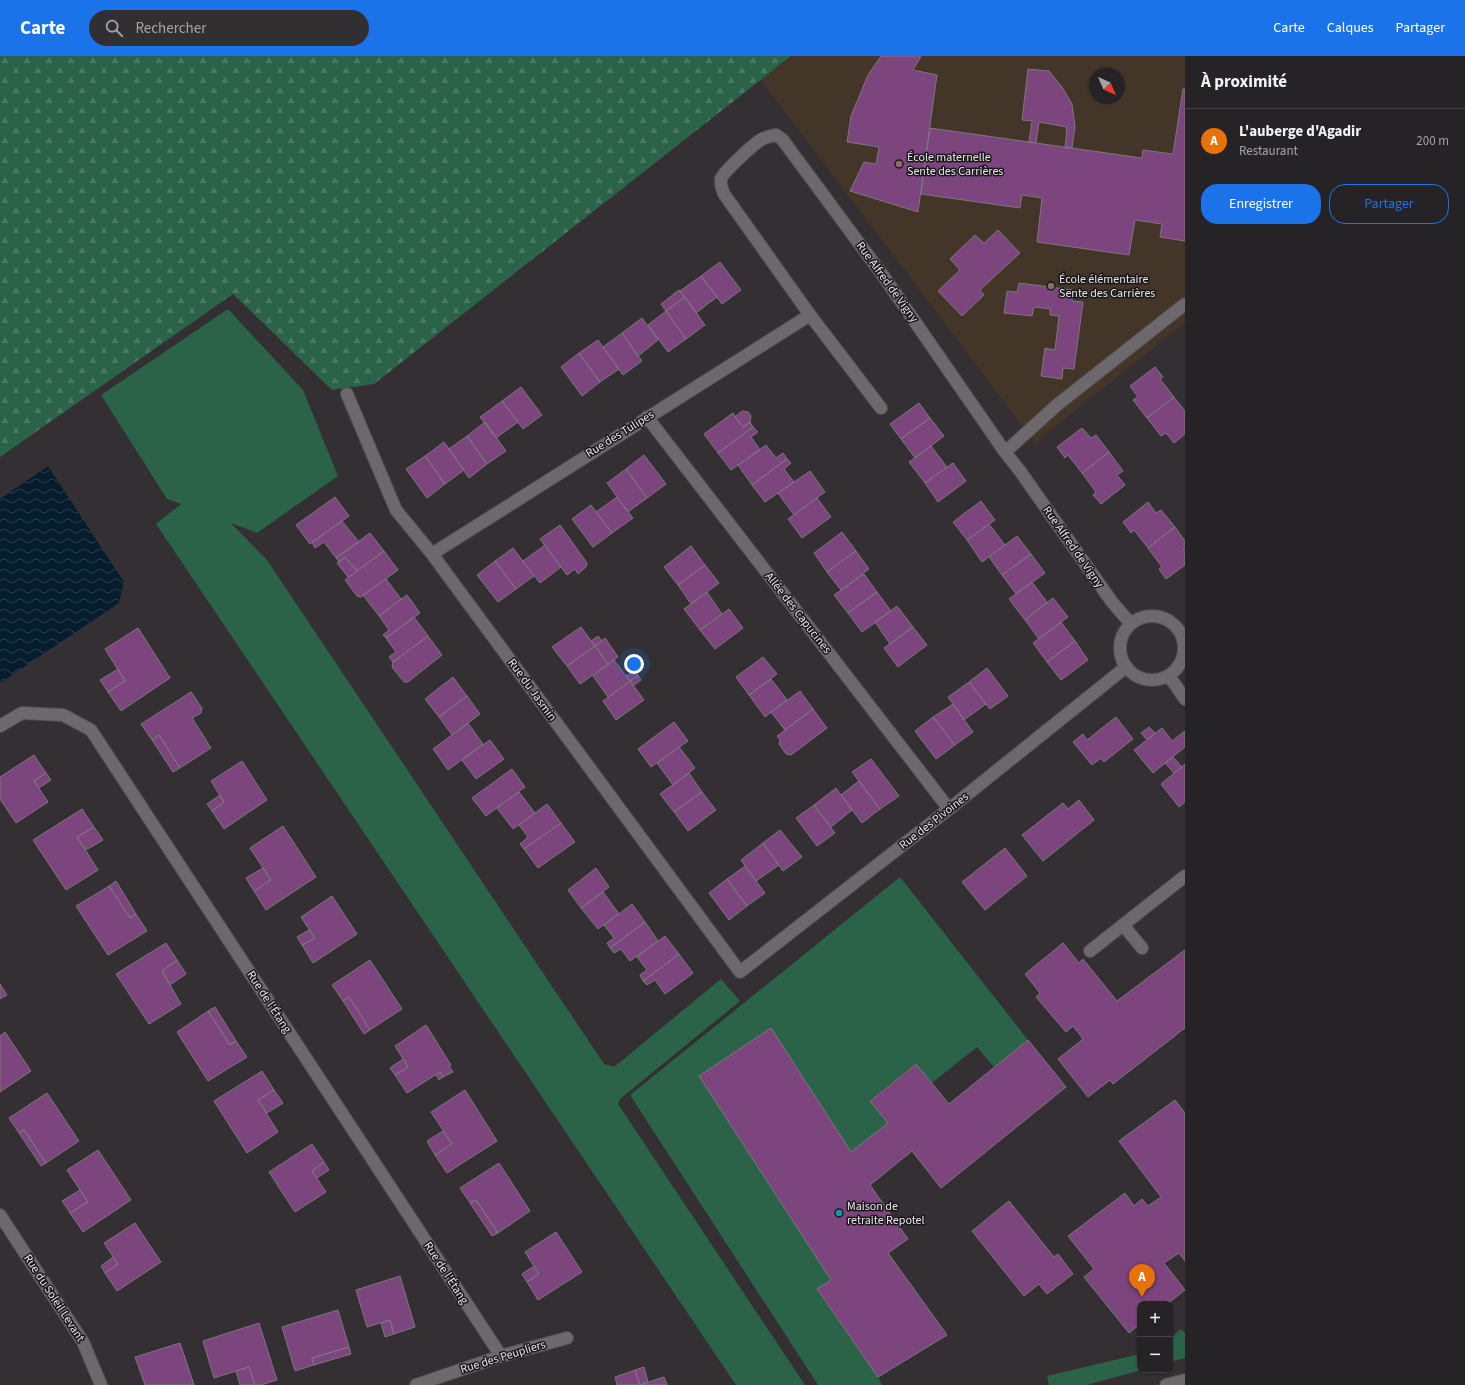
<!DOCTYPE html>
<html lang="fr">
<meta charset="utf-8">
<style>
:root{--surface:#262326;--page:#322f32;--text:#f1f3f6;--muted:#a4a4a7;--line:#424043;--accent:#1a73e8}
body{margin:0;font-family:"Source Sans 3",sans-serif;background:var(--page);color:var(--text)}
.controls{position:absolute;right:12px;bottom:12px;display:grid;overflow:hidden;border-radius:8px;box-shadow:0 1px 3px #0004}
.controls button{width:36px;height:36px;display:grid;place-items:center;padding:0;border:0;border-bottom:1px solid var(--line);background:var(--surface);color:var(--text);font:20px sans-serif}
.compass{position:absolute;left:1089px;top:12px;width:36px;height:36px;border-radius:50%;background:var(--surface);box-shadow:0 1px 3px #0004;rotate:135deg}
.you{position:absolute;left:634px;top:608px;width:14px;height:14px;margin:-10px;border:3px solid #fff;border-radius:50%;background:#1a73e8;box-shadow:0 0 0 6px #1a73e833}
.badge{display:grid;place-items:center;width:26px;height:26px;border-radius:50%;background:var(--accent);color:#fff;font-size:13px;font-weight:700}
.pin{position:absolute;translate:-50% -33px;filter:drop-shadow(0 1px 2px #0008)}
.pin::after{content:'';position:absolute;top:21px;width:14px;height:12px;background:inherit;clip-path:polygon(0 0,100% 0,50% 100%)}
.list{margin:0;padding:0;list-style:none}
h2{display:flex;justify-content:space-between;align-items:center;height:52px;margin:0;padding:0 16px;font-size:17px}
h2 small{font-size:13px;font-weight:400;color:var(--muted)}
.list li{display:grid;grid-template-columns:26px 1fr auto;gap:12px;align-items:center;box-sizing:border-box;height:64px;padding:0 16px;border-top:1px solid var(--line)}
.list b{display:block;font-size:15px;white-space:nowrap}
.list p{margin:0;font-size:13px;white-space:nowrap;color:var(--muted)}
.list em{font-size:13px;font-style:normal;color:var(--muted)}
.actions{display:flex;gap:8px;padding:12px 16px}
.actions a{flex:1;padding:9px 0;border:1px solid var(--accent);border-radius:16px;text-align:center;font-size:14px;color:var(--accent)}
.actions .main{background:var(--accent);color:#fff}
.icon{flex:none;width:22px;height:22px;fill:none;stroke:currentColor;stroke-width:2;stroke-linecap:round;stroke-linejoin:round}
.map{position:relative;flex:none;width:1185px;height:1329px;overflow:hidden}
header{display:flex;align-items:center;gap:24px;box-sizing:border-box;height:56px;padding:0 20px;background:var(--accent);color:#fff}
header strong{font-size:19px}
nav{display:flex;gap:22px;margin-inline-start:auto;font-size:14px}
.search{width:280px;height:36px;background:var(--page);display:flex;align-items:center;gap:10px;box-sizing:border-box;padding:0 14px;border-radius:22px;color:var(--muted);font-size:15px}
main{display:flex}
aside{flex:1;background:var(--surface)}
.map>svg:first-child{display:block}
</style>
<header>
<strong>Carte</strong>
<div class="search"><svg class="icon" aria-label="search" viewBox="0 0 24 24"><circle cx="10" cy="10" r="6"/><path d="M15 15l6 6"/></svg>Rechercher</div>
<nav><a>Carte</a><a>Calques</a><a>Partager</a></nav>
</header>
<main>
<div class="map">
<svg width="1185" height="1329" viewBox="0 0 1185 1329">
<defs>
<pattern id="forest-firs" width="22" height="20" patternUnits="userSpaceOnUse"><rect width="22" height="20" fill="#2b6349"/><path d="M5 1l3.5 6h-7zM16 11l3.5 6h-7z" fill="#4a7963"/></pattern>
<pattern id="water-waves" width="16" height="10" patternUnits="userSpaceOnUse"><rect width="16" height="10" fill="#061d2e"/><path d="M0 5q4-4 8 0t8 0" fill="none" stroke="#2a3e4c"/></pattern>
</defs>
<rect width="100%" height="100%" fill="#332f33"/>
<path fill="#433528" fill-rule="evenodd" d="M793,0H1185V267L1035,387L760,23ZM1095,18H1119V42H1095Z"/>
<path fill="#2b6349" d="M228,253L303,334L338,420L257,477L231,467L267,504L604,1008L614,1011L721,923L740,945L620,1043L618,1048L805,1329H736L156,468L181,448L167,443L101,339Z
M900,821L1028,984L994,1011L977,991L932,1027L915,1008L870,1044L888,1067L851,1096L831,1224L817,1234L878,1321L882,1329H818L630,1039Z
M1181,1273L1185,1277V1302L1170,1306V1283Z
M1140,1298L1141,1314L1087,1329H1049L1047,1320Z"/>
<path fill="url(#forest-firs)" d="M0,0H791L374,328L332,334L233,238L0,401Z"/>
<path fill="url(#water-waves)" d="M48,410L124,526L119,547L0,627V443Z"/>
<path fill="#7d457d" stroke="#7c777c" d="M881,0H921L913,14L937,19L918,156L850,135L864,106L876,108L879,91L847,86L851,60L861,36L868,19Z
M1028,13L1049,15L1062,31L1072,48L1075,70L1072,92H1065L1067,71L1039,66L1036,87L1029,86L1032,65L1022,64Z
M1183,33H1185V185L1160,181L1162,168L1135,164L1129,199L1037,186L1042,142L1022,139L1020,152L921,138L930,72L1142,102L1143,94L1173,98Z
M998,174L1020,197L980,234L984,239L962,260L938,235L960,214L950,203L975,179L984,187Z
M720,206L741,234L722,248L701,220Z
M701,220L717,241L696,257L680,235Z
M1019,227L1073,234L1072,245L1083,246L1074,313L1063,312L1062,323L1041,320L1045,292L1055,294L1059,260L1050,259V253L1034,251L1032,260L1004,257L1007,235L1017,236Z
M679,234L685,241L666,255L661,248Z
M685,241L705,269L686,283L666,255Z
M666,255L686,283L668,296L648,269Z
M642,262L658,284L638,300L622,277Z
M622,277L642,305L623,319L603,291Z
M598,284L619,313L600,326L579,297Z
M579,297L600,326L582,340L561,311Z
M1155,311L1163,321L1160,323L1174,341L1147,362L1133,344L1138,341L1130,330Z
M521,331L542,359L523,373L502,345Z
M1174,341L1185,355V378L1174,387L1166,377L1161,380L1147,362Z
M502,345L518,366L496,382L480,361Z
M919,347L930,362L901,383L890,368Z
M742,355L748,356L751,360L750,366L743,371L735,361Z
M733,357L743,371L750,366L753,371L718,397L704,378Z
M930,362L944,380L915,402L901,383Z
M485,366L506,395L487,408L467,380Z
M753,371L758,376L751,381L760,394L731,414L718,397Z
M1082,372L1091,382L1096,379L1109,396L1082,417L1068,399L1065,402L1057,391Z
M467,380L487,408L469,422L449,393Z
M444,386L464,414L445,428L425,400Z
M766,389L776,402L783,397L787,403L752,429L738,409Z
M931,390L947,411L925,427L909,406Z
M1109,396L1123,415L1117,419L1125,429L1101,448L1093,439L1096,436L1082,417Z
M644,399L666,428L647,442L626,413Z
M425,400L445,428L427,442L406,413Z
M787,403L791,407L784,413L794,426L765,446L752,429Z
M953,407L966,425L938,446L925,427Z
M626,413L647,442L628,456L607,427Z
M810,415L825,436L794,459L778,437Z
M335,441L349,460L310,488L296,469Z
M617,441L633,462L612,477L596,456Z
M817,442L831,461L802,482L788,463Z
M981,445L995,464L967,484L953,466Z
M1148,446L1156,457L1161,454L1175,471L1148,492L1134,474L1131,477L1123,466Z
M591,449L612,477L593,491L572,463Z
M342,465L359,486L336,502L324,486L315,492L312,486Z
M989,468L1005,489L982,506L967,484Z
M560,469L587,507L586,511L578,518L575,513L567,519L540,483Z
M1175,471L1185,485V493L1183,494L1185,496V509L1166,523L1159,513L1162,511L1148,492Z
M842,476L856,495L827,516L814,497Z
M370,477L384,495L357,515L345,501L339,506L336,502Z
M1017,480L1031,498L1002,519L989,501Z
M545,489L561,511L540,527L523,505Z
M691,490L705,509L678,529L664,511Z
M513,492L534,520L516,533L495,505Z
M384,495L398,514L361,541L357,540L345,524Z
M856,495L869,513L841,534L827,516Z
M1031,498L1045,517L1016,538L1002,519Z
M345,501L357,515L348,521L337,507Z
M495,505L516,533L498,546L477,519Z
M705,509L719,527L691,548L678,529Z
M864,518L877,536L848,557L834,539Z
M386,523L401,543L379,560L363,539Z
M1032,526L1047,546L1025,564L1009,543Z
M707,536L722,558L700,574L684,553Z
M877,536L891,555L862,576L848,557Z
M407,539L420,557L386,582L383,579L389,574L379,560Z
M1053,542L1068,561L1039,583L1025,564Z
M897,550L913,571L890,588L875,566Z
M729,553L743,572L715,593L700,574Z
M414,561L428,580L393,606L389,601L396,596L386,582Z
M1061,566L1075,585L1047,606L1033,587Z
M581,571L595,590L567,610L552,591Z
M913,571L927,589L898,611L884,592Z
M138,572L170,622L121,655L108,636L125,625L105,593Z
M428,580L442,599L408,626H404L392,611L393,606Z
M598,580L602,585L595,590L591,585Z
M605,582L618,601L608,608L595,590Z
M1075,585L1088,604L1061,624L1047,606Z
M595,590L608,608L580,628L567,610Z
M763,601L777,618L749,639L736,621Z
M614,604L630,625L608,641L593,620Z
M987,612L1008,640L990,653L969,626Z
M118,613L125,625L108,636L100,624Z
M634,615L638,619L630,625L626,620Z
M638,619L641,624L633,630L630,625Z
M453,621L467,640L439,661L425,643Z
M771,623L787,644L765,661L749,639Z
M630,625L644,644L616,664L603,645Z
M969,626L986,648L964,664L948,641Z
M800,635L813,653L785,674L771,656Z
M191,636L202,652L201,657L192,662L211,692L180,712L159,679L152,684L141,668Z
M467,640L480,658L452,679L439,661Z
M953,648L973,676L955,689L933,661Z
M813,653L827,672L791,699L786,698L779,688L780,684L777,680Z
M933,661L955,689L936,703L915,675Z
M1116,661L1133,683L1104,706L1101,702L1092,709L1073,686L1083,678L1087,684Z
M674,666L688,685L651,711L638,693Z
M468,667L483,688L448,714L433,693Z
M1149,671L1155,677L1147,684L1141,677Z
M1162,672L1172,685L1185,675V691L1153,717L1134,694Z
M159,679L180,712L173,716L152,684Z
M490,684L504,703L476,723L462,704Z
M679,691L695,712L673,729L657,707Z
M34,699L46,717L34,725L48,746L16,767L0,743V721Z
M1173,701L1182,711L1174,717L1165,707Z
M871,703L899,740L880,753L852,716Z
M242,705L267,744L224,773L212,755L224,746L211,725Z
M1185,708V746L1179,751L1161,728Z
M512,713L525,731L486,760L472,742Z
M46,717L51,724L39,732L34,725Z
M689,717L702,736L674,756L660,738Z
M859,725L880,753L862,767L841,739Z
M836,732L852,754L831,771L814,749Z
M519,736L535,757L513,773L497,752Z
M702,736L716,754L688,775L674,756Z
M220,739L224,746L212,755L207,748Z
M1079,744L1094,764L1043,805L1022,779L1063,747L1068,753Z
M547,748L561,767L524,793L520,788L528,781L519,769Z
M814,749L835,777L817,790L796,762Z
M82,753L94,771L77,781L98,814L66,834L33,784Z
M561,767L575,786L538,812L524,793Z
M283,770L316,821L266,854L254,835L271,824L250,792Z
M94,771L103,784L86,794L77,781Z
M780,774L802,801L783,815L763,787Z
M763,787L779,809L756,825L741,804Z
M1005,792L1027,820L985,854L962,826Z
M745,810L765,837L747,850L727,823Z
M263,812L271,824L254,835L246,822Z
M596,812L609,831L581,852L568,834Z
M727,823L747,850L729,864L709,837Z
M116,825L136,858L130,862L109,830Z
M109,830L130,862L136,858L147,875L108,899L76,850Z
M603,836L619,858L598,873L581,852Z
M332,840L357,878L313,907L302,889L315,882L301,861Z
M632,848L645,866L610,892L607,887L614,882L604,869Z
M645,866L658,885L630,905L621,893L614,897L610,892Z
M309,874L315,882L302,889L297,881Z
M665,880L679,898L643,925L640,919L647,914L637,901Z
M166,887L177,904L162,915L181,948L149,968L116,918Z
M1063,887L1079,907L1083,903L1117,945L1185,894V972L1113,1028L1110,1024L1088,1041L1058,1003L1083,983L1073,970L1066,976L1036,941L1040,937L1025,918Z
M679,898L693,917L665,938L655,924L647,929L643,925Z
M177,904L186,918L170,929L162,915Z
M370,904L402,953L370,974L349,941L343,945L332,929Z
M0,928L7,939L0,943Z
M349,941L370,974L364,978L343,945Z
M215,951L236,985L230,989L208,955Z
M208,955L230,989L236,985L247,1001L208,1025L177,976Z
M426,969L451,1009L449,1010L453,1016L443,1021L440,1016L407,1037L395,1019L408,1011L395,990Z
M771,972L851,1096L888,1067L870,1045L916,1008L949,1048L1028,984L1066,1031L941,1132L912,1095L870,1129L908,1183L888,1197L947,1279L878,1321L817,1233L831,1224L699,1020Z
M5,976L31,1015L0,1036V980Z
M403,1003L408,1011L395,1019L390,1012Z
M262,1015L274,1034L258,1044L278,1076L247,1097L214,1045Z
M440,1016L443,1021L439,1024L436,1019Z
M274,1034L283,1047L267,1057L258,1044Z
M465,1034L497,1085L447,1117L435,1099L452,1088L431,1056Z
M47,1037L79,1085L46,1107L24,1074L19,1077L9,1062Z
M1175,1044L1185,1057V1205L1179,1197L1164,1207L1185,1234L1167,1248H1140V1268L1129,1277L1084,1221L1094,1213L1068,1180L1125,1137L1134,1150L1142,1143L1148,1150L1161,1141L1119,1085Z
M24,1074L46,1107L41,1110L19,1077Z
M443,1075L452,1088L435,1099L427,1085Z
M312,1088L324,1106L312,1115L326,1136L295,1156L269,1116Z
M98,1094L131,1144L83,1176L70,1157L88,1146L67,1114Z
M324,1106L329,1114L317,1122L312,1115Z
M499,1107L530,1155L498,1177L476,1144L470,1147L460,1132Z
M80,1134L88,1146L70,1157L62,1145Z
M476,1144L498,1177L492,1180L470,1147Z
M1009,1145L1054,1201L1058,1198L1073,1218L1047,1238L1039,1228L1024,1240L972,1175Z
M135,1167L161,1206L117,1235L105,1217L118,1208L104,1187Z
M556,1176L582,1216L538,1244L527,1226L539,1218L525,1196Z
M113,1201L118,1208L105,1217L101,1210Z
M534,1210L539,1218L527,1226L522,1218Z
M400,1220L415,1271L394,1278L390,1264L367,1271L356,1234Z
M338,1254L349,1291L312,1302L314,1309L295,1315L282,1271Z
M390,1264L394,1278L385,1281L381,1267Z
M259,1267L277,1324L261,1329H255L249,1311L214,1322L203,1285Z
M180,1287L194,1329H145L135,1301Z
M349,1291L351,1298L314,1309L312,1302Z
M249,1311L255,1329H240L236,1315Z
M644,1311L648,1326L640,1329L635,1314Z
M635,1314L640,1329L664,1321L667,1329H617L615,1321Z"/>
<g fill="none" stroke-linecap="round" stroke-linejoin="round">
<g stroke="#514d51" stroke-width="14">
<path id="minor" d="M347,338L396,454L432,498L740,916L949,753L1126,611
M881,352L810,259L724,138C722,133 720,128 721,123C723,116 752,90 759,85C764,81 770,80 776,79L782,83L884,221L1005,396L1020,415L1112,546L1131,568
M647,361L949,753
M1005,396L1057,349L1185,248
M432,498L810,259
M1120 592a32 32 0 1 1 64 0a32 32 0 1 1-64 0Z
M1169,620L1185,643
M0,670L22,657L63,659L91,674L501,1300
M1123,869L1142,892
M1090,895L1185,820
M0,1159L83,1286L101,1329
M416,1329L501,1300L567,1282
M1166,1329L1185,1324"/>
</g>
<use href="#minor" stroke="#6d686c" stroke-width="12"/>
</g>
<g fill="#8d6e63" stroke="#1a181a" stroke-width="1.5">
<circle cx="899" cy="108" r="4"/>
<circle cx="1051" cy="230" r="4"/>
</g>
<circle fill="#0f9aa8" stroke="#1a181a" stroke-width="1.5" cx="839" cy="1157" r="4"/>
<g text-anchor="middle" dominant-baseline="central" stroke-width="3" stroke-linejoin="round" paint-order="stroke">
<g font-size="12" fill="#e9e6e9" stroke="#1a181a" text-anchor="start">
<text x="907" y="101">École maternelle<tspan x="907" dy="14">Sente des Carrières</tspan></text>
<text x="1059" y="223">École élémentaire<tspan x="1059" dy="14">Sente des Carrières</tspan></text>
<text x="847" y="1150">Maison de<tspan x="847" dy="14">retraite Repotel</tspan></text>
</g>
<g font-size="12" fill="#e9e6e9" stroke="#1a181a">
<text transform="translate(887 226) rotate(54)">Rue Alfred de Vigny</text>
<text transform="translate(620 378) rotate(-32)">Rue des Tulipes</text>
<text transform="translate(1073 491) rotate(55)">Rue Alfred de Vigny</text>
<text transform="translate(798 557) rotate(52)">Allée des Capucines</text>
<text transform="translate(532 634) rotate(54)">Rue du Jasmin</text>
<text transform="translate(934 765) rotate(-38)">Rue des Pivoines</text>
<text transform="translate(269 946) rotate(57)">Rue de l'Étang</text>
<text transform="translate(446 1217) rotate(57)">Rue de l'Étang</text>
<text transform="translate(54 1242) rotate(57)">Rue du Soleil Levant</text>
<text transform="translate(503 1301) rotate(-17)">Rue des Peupliers</text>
</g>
</g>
</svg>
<div class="controls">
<button>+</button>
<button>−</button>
</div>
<svg class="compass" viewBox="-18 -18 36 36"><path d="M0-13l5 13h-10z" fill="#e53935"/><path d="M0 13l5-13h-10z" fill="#a4a4a7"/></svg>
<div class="you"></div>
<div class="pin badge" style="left:1142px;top:1241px;background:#e8710a">A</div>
</div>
<aside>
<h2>À proximité<small></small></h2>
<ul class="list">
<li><span class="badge" style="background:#e8710a">A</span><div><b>L'auberge d'Agadir</b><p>Restaurant</p></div><em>200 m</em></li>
</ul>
<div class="actions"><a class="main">Enregistrer</a><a>Partager</a></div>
</aside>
</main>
